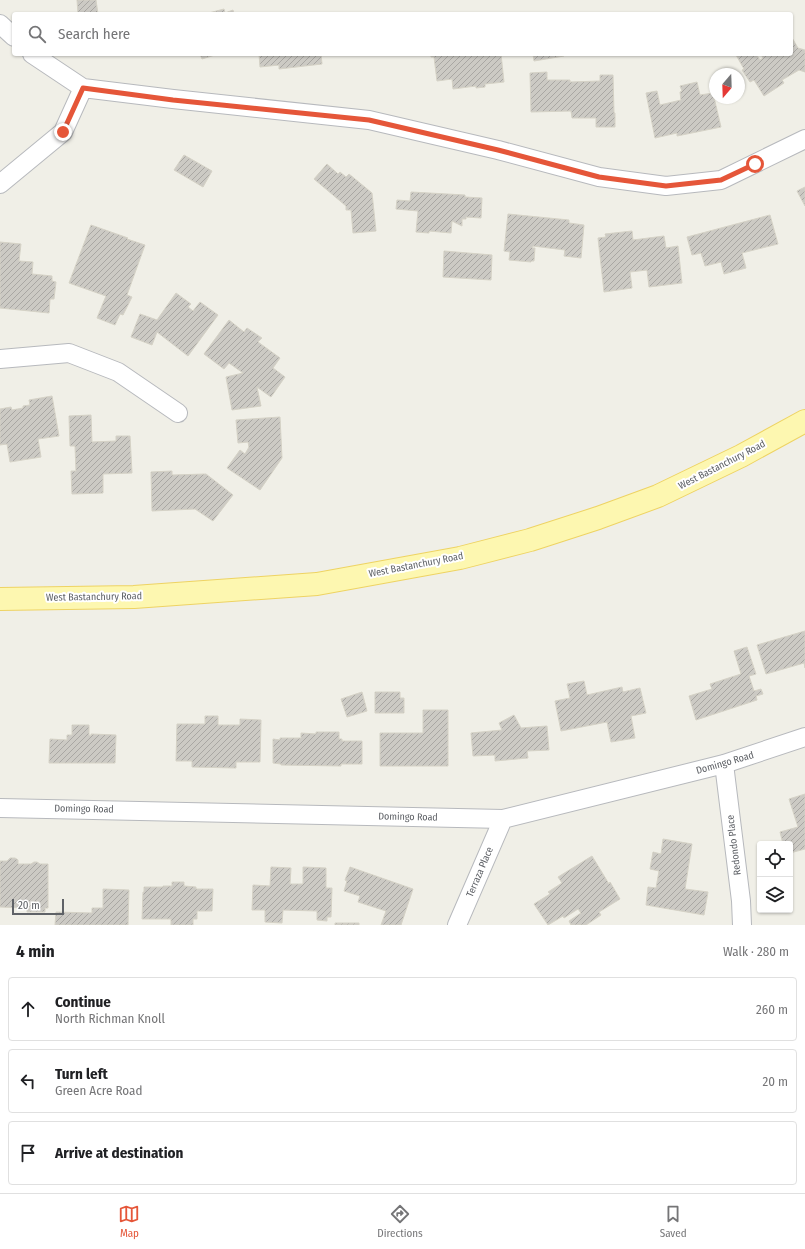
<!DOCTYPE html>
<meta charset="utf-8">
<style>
:root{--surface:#fff;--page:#f2f2f2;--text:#202124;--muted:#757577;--line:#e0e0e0;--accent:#e55639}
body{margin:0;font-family:"Fira Sans Condensed",sans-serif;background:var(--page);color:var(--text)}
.controls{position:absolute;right:12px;bottom:12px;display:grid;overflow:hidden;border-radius:4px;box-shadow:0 1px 3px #0004}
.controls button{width:36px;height:36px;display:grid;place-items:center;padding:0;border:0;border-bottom:1px solid var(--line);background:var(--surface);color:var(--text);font:20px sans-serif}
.compass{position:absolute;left:709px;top:68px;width:36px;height:36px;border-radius:50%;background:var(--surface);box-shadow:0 1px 3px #0004;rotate:199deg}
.scale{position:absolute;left:12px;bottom:10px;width:52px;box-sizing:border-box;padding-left:4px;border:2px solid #5f6267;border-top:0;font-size:11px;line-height:14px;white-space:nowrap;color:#5f6267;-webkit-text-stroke:3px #fff;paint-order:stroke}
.stop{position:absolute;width:12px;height:12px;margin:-9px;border:3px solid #e55639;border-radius:50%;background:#fff}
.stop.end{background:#e55639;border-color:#fff;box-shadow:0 1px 4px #0008}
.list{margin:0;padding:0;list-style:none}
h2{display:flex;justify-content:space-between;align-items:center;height:52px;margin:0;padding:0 16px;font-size:17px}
h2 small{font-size:13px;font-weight:400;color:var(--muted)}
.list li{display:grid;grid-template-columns:26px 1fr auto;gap:12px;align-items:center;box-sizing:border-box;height:64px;margin:0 8px 8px;padding:0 8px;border:1px solid var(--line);border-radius:4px}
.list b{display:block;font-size:15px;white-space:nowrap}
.list p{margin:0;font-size:13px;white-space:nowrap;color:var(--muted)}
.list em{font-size:13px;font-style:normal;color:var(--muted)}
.icon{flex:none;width:22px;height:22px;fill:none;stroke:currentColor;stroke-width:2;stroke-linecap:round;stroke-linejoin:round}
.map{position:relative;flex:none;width:805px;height:925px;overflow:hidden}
.search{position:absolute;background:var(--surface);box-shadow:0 1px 3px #0004;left:12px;right:12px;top:12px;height:44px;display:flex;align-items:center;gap:10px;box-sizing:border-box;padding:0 14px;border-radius:4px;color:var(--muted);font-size:15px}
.sheet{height:268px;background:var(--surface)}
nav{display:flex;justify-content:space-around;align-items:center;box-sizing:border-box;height:56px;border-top:1px solid var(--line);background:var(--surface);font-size:11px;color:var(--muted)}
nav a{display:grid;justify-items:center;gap:2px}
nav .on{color:var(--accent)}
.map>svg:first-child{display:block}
</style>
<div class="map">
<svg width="805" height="925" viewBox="0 0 805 925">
<defs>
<pattern id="building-hatch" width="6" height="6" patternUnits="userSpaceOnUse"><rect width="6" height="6" fill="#cccac4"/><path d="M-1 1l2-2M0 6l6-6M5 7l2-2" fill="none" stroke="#a9a7a3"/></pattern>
</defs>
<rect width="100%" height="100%" fill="#f0efe7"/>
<path fill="url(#building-hatch)" stroke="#d5d2c6" d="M77,0H96L98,14H78Z
M224,9L225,13L233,10L234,14H205Z
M791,36L798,48L805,50V72L799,70L782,80L784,83L764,96L754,80L750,82L742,70L744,69L736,55L739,54H756L760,60L763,58L761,54H791Z
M200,54H218L202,59Z
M259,54H321L322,64L279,69V65L260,67Z
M431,54H501L504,82L485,84V87L476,88V86L453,89L452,79L437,81L434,57H431Z
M533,54H564V56L534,61Z
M547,72V80H570V82L600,81V75H613L614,113H615V127H596V118H572L571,111L531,112L530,73Z
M697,82L700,95L713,93L721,127L677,136V133L655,138L646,93L657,91L660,105L681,100L680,92L682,91L680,86Z
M184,155L212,171L203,187L174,170Z
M327,164L338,174L340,172L346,177L349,174L372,193L376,231L353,233L351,210H346V206L314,179Z
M805,187V206L797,191Z
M411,192L465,195V197L482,198L481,218L466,217V219H462V226L452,221L451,233L429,231V233L416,232L418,211L396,209L397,200L410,201Z
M508,214L569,220V223L584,225L581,258L564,256L565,250L533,246L532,248H535L534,261H531V262L509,260L510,252L504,251Z
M770,215L778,244L742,253L746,268L724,274L721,262L705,266L701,253L692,255L687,237Z
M91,225L128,238L127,239L145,245L127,295L132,297L123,315L120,314L115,325L97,318L106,296L69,283Z
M632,231L633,240L664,236L666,248L678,246L682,283L649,287L647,270L630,272L632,288L604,292L598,238L606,237L605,234Z
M0,242L21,244L19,261L33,262L32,274L52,276V281L56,282L54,299H50L49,313L0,308Z
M444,251L492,255L491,280L443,277Z
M176,293L191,304L188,307L193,311L200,302L218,315L188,356L157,332L152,345L131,337L140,314L157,320Z
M229,320L244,332L247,328L262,338L258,342L280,358L273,368L285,377L271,397L257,387L261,406L232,410L226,377L243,373L229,363L224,369L204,354Z
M52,396L59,436L38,439L41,457L10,462L7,444L0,445V409L11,407L12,410L23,408V406L30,405L29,400Z
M91,415L92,442L116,441V436H130L132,473L103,474V493L72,494L71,471H76L75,446H70L69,416Z
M280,417L282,458L260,490L227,468L240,450L245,454L249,447L248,442L238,443L236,420Z
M172,471V475L206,474L233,495L213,521L195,509L152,511L151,472Z
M805,631V668L804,663L766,674L757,645Z
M747,647L756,674L749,676L754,691L761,689L763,694L756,696L757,700L696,720L689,696L712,689L710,684L741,674L734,651Z
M584,681L587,695L622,687L623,692L640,688L646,713L631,716L635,738L611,742L607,722L561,731L555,701L570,698L567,684Z
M362,692L367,711L347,717L341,699Z
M375,692H400V698H404V713H375Z
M423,710H448V766H380V733H423Z
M514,715L521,728L547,726L549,750L527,751L528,758L495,761V755L473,756L471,733L502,730L499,723Z
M205,716H218V725H240V719L261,720L260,762H236V768L192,767V761H176L177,724H205Z
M72,725H89V735L91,736V734L116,735L115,763H49L50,739L67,740V735H72Z
M316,732H339V739H342V741H362V764H341V766L281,765V764L273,763V739L280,740V738H301V733L316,734Z
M805,794V849L790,853V844H783L780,832L798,827L789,799Z
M663,839L692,844L685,889L708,892L704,915L646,905L648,887L656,888L659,871L650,869L653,852L661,854Z
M592,856L609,884L610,882L620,899L599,912L601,915L586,925H571L569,921L581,913L578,909L564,918L563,916L548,925L534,904L550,894L548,892L562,883L558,877Z
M10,858H15L18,860V864H31L34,862H37L40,864H48V908H45V912H27V908L0,907V861H7Z
M271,867L291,868L290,884H303V867L326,868V888H332L331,917H327V921L317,920V911L283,910L282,923L265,922V910H252L253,885L270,886Z
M350,867L413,889L401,925H381L386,911L358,902L360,896L344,891L347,881L345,880Z
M172,882H184V886L196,887V889H213L212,911H197V919H193V925H171V919H142L143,892H144V887H163V886H172Z
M103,889L129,890L128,925H55L56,912L92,913V908H103Z
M335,923H359V925H335Z"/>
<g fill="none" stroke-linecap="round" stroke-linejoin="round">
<g stroke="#b7b9bd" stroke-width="20">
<path id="minor" d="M0,24L14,37
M32,54L83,88L173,99L369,120L498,150L599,177L666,186L721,180L805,139
M0,184L63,132L83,88
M0,359L69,353L118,372L178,413
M724,764L741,901L742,925
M0,808L503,819L724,764L805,737
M457,925L503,819"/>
</g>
<g stroke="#eed363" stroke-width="24">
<path id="major" d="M0,599L134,597L317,584L460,558L530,540L598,518L658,496L741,456L805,421"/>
</g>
<use href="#minor" stroke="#fff" stroke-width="18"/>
<use href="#major" stroke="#fdf7b0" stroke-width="22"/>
</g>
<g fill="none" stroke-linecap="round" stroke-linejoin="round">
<path stroke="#e55639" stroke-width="5" d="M63,132L83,88L173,100L369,120L498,150L599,177L666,186L721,180L755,164"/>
</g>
<g text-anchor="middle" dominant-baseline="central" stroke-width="4" stroke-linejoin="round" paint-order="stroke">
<g font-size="10" fill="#5f6267" stroke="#fff">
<text transform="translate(722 465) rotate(-27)">West Bastanchury Road</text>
<text transform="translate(416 565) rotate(-11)">West Bastanchury Road</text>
<text transform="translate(94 597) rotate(-1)">West Bastanchury Road</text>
<text transform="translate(725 763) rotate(-16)">Domingo Road</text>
<text transform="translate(84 809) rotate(1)">Domingo Road</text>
<text transform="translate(408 817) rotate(1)">Domingo Road</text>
<text transform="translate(734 845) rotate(-97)">Redondo Place</text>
<text transform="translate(480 872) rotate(-67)">Terraza Place</text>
</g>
</g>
</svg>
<div class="controls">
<button><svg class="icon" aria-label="locate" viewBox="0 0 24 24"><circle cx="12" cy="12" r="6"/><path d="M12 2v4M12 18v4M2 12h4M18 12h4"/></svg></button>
<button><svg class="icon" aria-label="layers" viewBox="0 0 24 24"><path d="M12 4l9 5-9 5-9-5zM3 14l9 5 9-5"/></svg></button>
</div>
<svg class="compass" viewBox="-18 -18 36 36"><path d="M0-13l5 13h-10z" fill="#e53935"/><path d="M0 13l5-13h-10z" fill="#757577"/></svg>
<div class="scale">20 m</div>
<div class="stop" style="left:755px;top:164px"></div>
<div class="stop end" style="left:63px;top:132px"></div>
<div class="search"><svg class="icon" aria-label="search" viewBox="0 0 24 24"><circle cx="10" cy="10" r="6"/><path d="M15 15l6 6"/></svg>Search here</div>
</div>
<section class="sheet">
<h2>4 min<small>Walk · 280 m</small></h2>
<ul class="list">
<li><svg class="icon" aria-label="ahead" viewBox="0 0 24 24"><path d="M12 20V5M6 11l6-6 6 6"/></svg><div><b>Continue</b><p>North Richman Knoll</p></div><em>260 m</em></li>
<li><svg class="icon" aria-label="left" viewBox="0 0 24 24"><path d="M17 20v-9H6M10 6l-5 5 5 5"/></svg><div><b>Turn left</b><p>Green Acre Road</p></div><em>20 m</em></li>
<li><svg class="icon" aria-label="arrive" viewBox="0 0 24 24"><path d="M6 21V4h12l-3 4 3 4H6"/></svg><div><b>Arrive at destination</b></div></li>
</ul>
</section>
<nav>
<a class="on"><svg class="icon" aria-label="map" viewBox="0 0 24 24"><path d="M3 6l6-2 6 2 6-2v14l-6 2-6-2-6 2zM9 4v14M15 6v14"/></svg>Map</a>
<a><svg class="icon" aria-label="directions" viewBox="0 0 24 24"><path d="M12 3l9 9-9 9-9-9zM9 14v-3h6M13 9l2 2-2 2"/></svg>Directions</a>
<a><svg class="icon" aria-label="saved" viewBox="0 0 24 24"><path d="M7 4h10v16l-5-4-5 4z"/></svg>Saved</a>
</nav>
